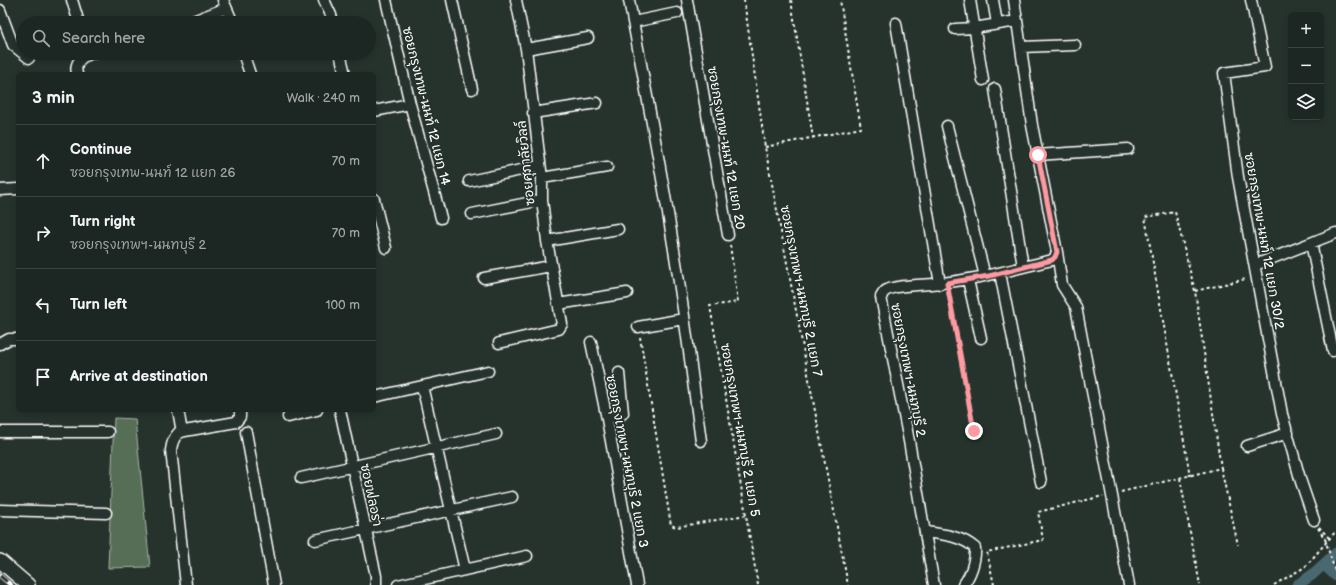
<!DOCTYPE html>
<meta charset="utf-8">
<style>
:root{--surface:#1c2622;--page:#29322f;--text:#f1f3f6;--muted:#a0a5a5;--line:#3a4340}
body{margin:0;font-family:"Balsamiq Sans","Playpen Sans Thai",sans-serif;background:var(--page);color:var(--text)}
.controls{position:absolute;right:12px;top:12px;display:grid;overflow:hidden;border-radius:6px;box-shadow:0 2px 6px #0003}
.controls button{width:36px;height:36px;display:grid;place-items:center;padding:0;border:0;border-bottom:1px solid var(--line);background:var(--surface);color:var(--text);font:20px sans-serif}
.stop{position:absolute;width:12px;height:12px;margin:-9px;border:3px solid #ff9aa2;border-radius:50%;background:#fff}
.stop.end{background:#ff9aa2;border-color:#fff;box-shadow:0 1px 4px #0008}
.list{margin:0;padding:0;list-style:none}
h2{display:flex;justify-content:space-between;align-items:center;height:52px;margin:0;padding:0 16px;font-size:17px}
h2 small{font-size:13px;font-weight:400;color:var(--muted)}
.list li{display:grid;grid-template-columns:26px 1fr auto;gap:12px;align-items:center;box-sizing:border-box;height:72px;padding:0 16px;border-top:1px solid var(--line)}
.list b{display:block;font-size:15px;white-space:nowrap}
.list p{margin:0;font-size:13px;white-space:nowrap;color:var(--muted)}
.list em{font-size:13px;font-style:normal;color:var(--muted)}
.icon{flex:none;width:22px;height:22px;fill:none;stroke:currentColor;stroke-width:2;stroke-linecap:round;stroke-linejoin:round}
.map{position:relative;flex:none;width:1336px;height:585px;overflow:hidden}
.search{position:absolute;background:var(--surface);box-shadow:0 2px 6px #0003;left:16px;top:16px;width:360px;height:44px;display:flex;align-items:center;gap:10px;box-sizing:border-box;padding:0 14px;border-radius:22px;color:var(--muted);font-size:15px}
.panel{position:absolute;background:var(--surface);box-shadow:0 2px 6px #0003;left:16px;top:72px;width:360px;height:340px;border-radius:6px}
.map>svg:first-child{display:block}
</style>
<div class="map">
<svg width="1336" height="585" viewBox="0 0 1336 585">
<rect width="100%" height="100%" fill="#26332d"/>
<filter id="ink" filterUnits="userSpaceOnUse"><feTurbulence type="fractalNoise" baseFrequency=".025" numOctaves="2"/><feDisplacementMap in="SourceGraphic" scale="8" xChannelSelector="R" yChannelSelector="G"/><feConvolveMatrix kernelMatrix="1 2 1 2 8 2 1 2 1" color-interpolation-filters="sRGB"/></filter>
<g filter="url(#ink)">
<path fill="#556e54" stroke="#aab6aa" d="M114,418L135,419L150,567L108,568Z"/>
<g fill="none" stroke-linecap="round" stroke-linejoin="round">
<path stroke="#4a6870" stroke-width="11" d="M1324,565L1336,576
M1297,585L1312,575L1336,553"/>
<g stroke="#fff" stroke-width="13">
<path id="minor" d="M72,0L79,23
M223,0L233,23
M324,0L331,15L333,23
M386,0L410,104L441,218
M452,0L472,89
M629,0C644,81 660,162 673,244C684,309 692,375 701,441
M687,0L728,235
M970,0L983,80
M993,0L997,24
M1014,0L1032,125L1057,252L1062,285L1076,307L1129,585
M1251,0L1265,67L1224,73L1238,177L1282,414L1301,482L1314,520
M0,10L13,45L29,58
M633,22L677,13
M188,23L226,8
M896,23L940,284
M955,29L974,28L1017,21
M1021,47L1075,45
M526,49L588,38
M243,53L250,74
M340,53L345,74
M77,74C74,61 82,56 94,53
M995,89L1023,267
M374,111L410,104
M533,113L597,103
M947,126L985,276
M1037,155L1128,149
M542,178L607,167
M469,181L540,166
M0,190L18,189
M374,199L386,248
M472,214L542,200
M547,241L618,229
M1311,243L1333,351
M1255,265L1336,233
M1000,273L1041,482
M484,278L551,266
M968,280L981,338
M558,304L627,293
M638,327L684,319
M591,342L607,419L637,585
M499,343L559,329L562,324L547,241L542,200V178L526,49L516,0
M0,344L9,339H18
M422,386L465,570
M374,397L488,371
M178,410L182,432
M340,410L376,576V585
M288,417L317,410
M607,419L621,415L623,413L619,373
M0,432H108
M246,432L274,585
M1247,446L1288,433
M301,478L496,434
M0,510L106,513
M925,532C942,534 962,536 975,548C976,560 970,577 963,585
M315,540L512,497
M186,585L171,450C172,442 174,437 179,432L236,422L240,417V410
M398,585L527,556
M934,585L909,441L881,297C882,295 884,291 887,290C895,286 908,286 917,285C964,283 1006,271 1052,260L1055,257L1057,252"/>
</g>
<g stroke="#fff" stroke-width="16">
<path id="major" d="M0,561L28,585"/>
</g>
<path stroke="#fff" stroke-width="2" stroke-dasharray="3 3" stroke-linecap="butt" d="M744,0L765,147L848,585
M791,0L813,138
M765,147L861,128L840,0
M730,245L738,302L710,306L758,585
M1195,291L1246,279
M948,292L974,431
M640,337L671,525L676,527L746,515
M1221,468L1238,545
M1180,478L1200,585
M1121,492L1221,468L1195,291L1175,212L1145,217L1190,476
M1319,527L1329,538
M1318,528L1325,539
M1335,571L1336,572
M994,585L987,552L1043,540L1038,512L1103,496
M1274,585L1305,567L1336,531"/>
<use href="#minor" stroke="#26332d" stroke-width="10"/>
<use href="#major" stroke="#26332d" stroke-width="13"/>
<g stroke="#fff" stroke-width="4.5">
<path id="rail" d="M0,576L11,585"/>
</g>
<use href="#rail" stroke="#26332d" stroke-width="3" stroke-dasharray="9" stroke-linecap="butt"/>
<path stroke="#fff" stroke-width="2" stroke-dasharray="3 3" stroke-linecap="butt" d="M1325,539L1335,571"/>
</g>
</g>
<g fill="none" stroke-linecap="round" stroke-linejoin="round" filter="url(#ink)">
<path stroke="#ff9aa2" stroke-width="5" d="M974,431L947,283L989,276L1052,260L1055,257L1057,252L1038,155"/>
</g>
<g text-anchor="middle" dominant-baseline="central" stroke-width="3.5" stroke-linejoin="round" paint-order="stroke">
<g font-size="13" fill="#fff" stroke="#26332d">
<text transform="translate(426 106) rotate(76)">ซอยกรุงเทพ-นนท์ 12 แยก 14</text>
<text transform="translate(726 148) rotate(80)">ซอยกรุงเทพ-นนท์ 12 แยก 20</text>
<text transform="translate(526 163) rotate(-96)">ซอยศุภาลัยวิลล์</text>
<text transform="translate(1264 241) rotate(80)">ซอยกรุงเทพ-นนท์ 12 แยก 30/2</text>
<text transform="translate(801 291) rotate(79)">ซอยกรุงเทพฯ-นนทบุรี 2 แยก 7</text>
<text transform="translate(908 370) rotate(79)">ซอยกรุงเทพฯ-นนทบุรี 2</text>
<text transform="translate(740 430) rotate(80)">ซอยกรุงเทพฯ-นนทบุรี 2 แยก 5</text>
<text transform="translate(627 461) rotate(79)">ซอยกรุงเทพฯ-นนทบุรี 2 แยก 3</text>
<text transform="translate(371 495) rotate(78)">ซอยฟลอร่า</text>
</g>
</g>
</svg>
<div class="controls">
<button>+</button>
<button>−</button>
<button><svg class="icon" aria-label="layers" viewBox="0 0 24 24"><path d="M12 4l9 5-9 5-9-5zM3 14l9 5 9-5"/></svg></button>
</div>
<div class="stop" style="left:1038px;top:155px"></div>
<div class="stop end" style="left:974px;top:431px"></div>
<div class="search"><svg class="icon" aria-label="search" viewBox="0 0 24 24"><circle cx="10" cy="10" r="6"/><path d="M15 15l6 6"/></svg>Search here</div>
<section class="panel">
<h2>3 min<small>Walk · 240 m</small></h2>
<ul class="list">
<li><svg class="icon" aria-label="ahead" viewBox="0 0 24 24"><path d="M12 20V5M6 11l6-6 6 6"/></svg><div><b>Continue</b><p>ซอยกรุงเทพ-นนท์ 12 แยก 26</p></div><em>70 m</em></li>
<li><svg class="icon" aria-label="right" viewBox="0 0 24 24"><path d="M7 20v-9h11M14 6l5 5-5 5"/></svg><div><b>Turn right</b><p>ซอยกรุงเทพฯ-นนทบุรี 2</p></div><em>70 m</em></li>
<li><svg class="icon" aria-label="left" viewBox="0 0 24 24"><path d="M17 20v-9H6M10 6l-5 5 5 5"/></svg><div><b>Turn left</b></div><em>100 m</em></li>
<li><svg class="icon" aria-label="arrive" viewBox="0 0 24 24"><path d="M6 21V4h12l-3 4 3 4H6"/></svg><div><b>Arrive at destination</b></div></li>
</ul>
</section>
</div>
